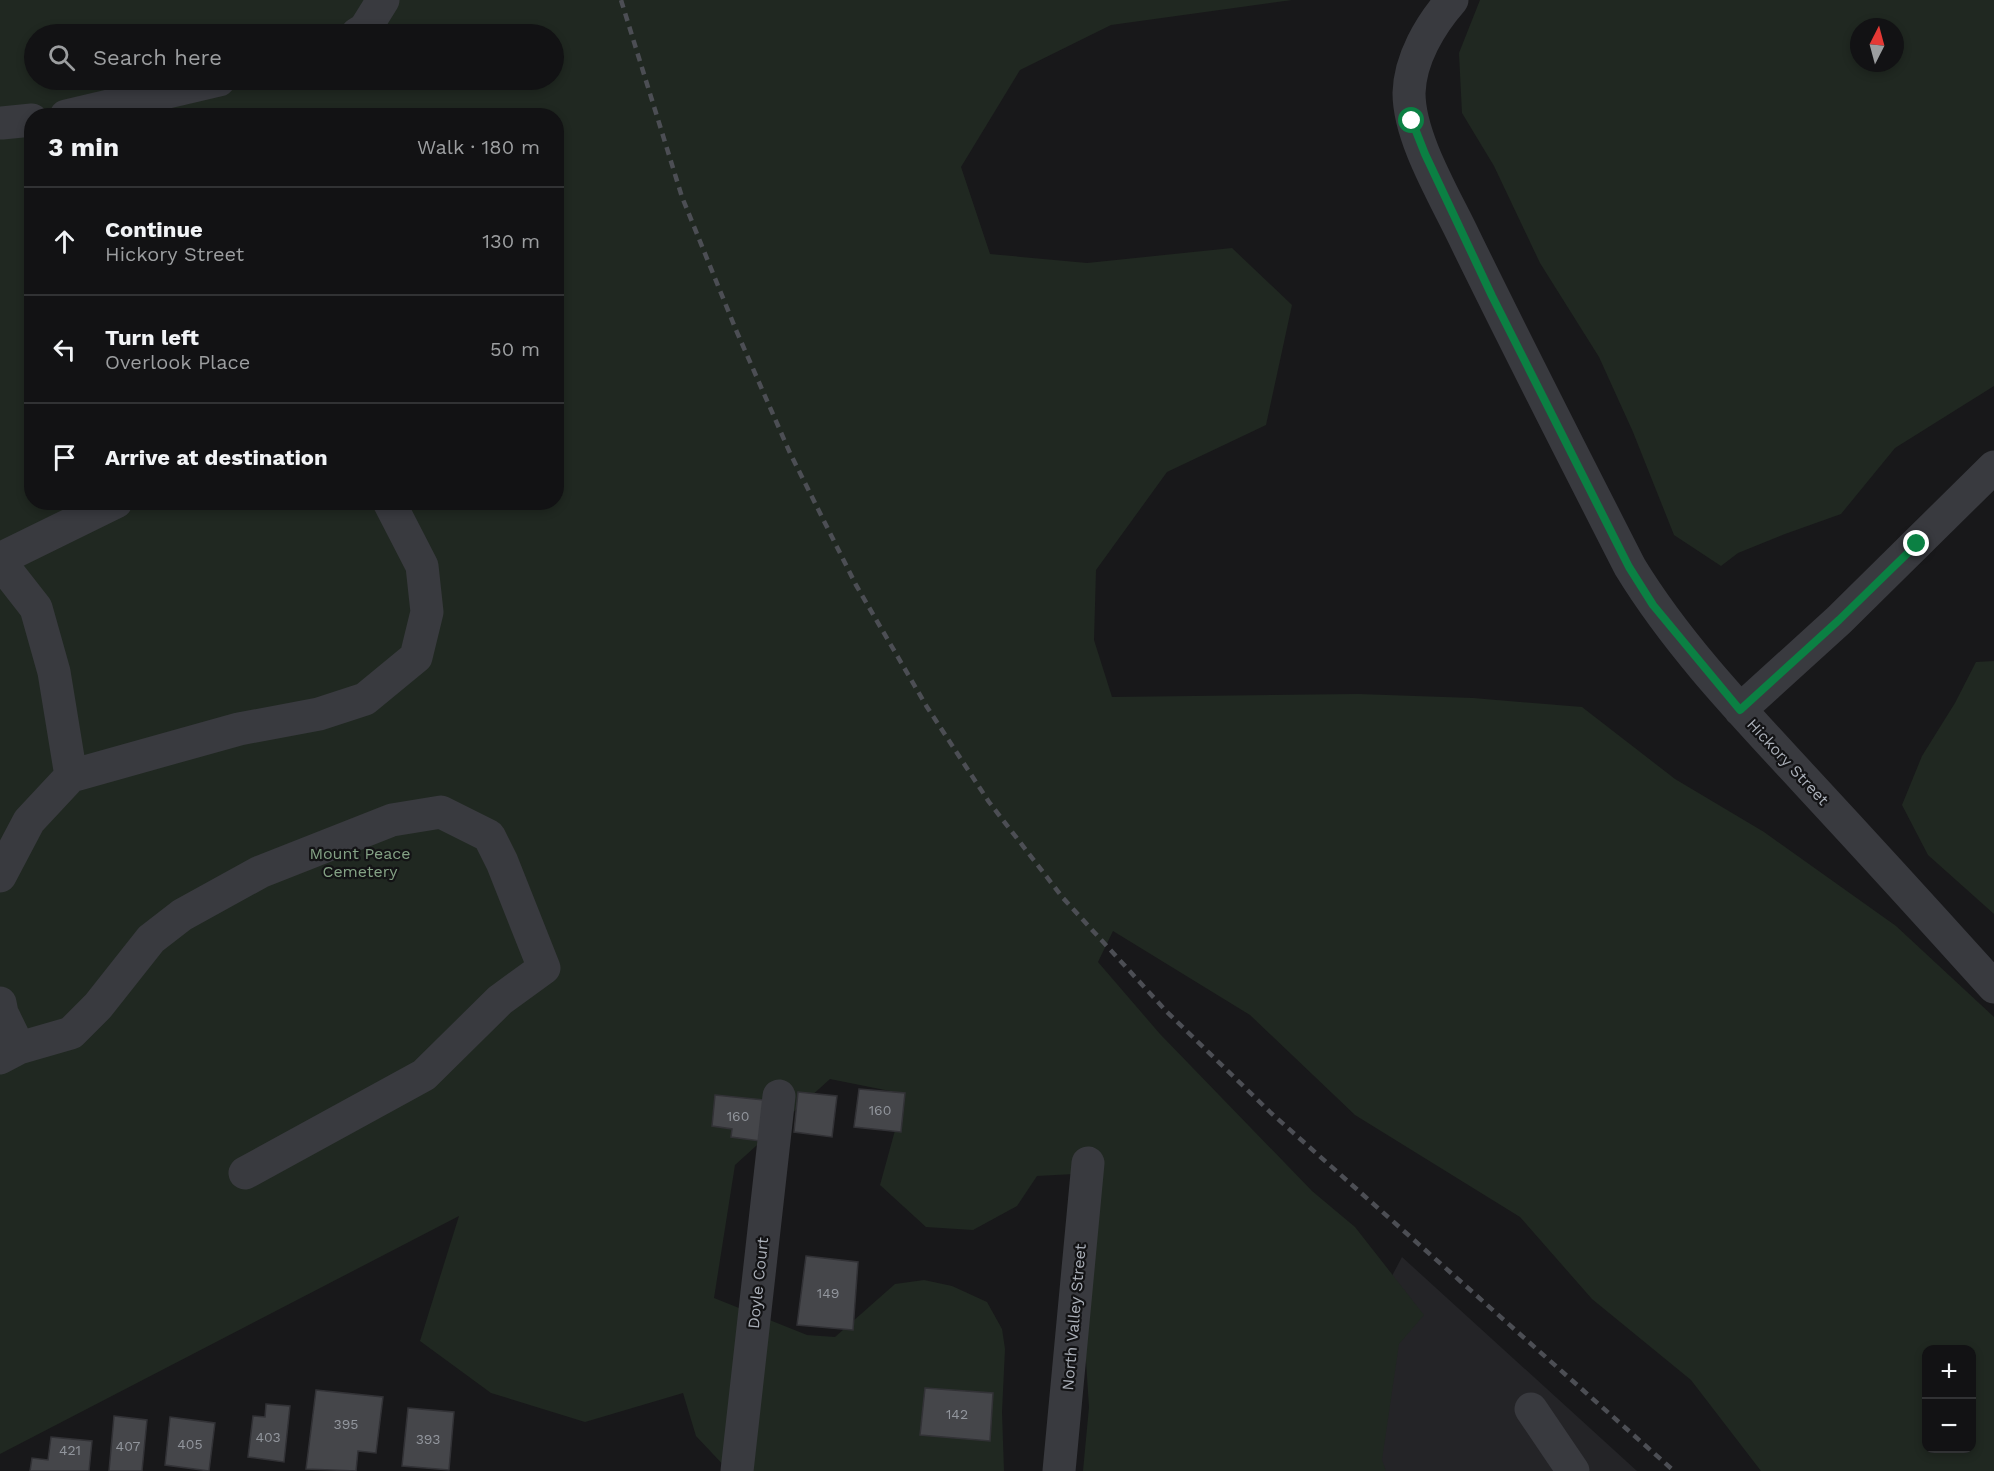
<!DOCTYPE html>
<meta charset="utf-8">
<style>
:root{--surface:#121214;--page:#1b1b1d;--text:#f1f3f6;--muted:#9c9ea0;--line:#313234}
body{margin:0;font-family:"Work Sans",sans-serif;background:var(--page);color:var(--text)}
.controls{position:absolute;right:18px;bottom:18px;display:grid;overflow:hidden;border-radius:12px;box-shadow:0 3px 9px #0003}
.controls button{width:54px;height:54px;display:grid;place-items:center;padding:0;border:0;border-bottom:2px solid var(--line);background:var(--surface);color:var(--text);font:30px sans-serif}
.compass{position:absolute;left:1850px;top:18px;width:54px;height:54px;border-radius:50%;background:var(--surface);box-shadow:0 3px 9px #0003;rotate:6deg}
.stop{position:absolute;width:18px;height:18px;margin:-14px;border:4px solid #0b8043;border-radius:50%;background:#fff}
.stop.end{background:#0b8043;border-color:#fff;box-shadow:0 2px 6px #0008}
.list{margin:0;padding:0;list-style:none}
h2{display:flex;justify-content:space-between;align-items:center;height:78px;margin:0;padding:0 24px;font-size:26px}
h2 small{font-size:20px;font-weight:400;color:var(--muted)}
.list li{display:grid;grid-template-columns:39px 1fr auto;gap:18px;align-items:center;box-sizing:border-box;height:108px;padding:0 24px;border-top:2px solid var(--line)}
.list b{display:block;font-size:22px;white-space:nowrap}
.list p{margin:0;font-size:20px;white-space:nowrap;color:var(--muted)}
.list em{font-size:20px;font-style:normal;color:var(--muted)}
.icon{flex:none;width:33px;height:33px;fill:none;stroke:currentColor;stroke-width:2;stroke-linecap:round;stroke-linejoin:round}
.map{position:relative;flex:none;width:1994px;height:1471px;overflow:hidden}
.search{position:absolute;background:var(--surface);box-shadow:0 3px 9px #0003;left:24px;top:24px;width:540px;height:66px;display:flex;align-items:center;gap:15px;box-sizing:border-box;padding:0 21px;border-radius:33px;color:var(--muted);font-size:22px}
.panel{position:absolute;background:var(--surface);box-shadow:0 3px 9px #0003;left:24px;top:108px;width:540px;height:402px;border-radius:24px}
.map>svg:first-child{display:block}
</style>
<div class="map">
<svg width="1994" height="1471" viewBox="0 0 1994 1471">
<rect width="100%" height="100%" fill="#18181a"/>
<path fill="#242427" d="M1402,1257L1637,1471H1288Z"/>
<path fill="#202821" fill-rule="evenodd" d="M0,0H1292L1111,25L1020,70L961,167L990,254L1087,263L1232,248L1292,305L1266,425L1167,472L1096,570L1094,640L1112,697L1358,694L1473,698L1582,707L1675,779L1764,832L1896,926L1994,1017V1471H1761L1691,1380L1592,1299L1520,1217L1355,1115L1250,1015L1113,931L1098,962L1160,1034L1312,1191L1355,1227L1424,1315L1399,1344L1382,1460L1386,1471H1083L1089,1407L1074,1174L1037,1176L1017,1206L973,1230L926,1227L880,1185L905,1094L830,1079L735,1165L714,1298L807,1335L835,1337L895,1284L924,1280L952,1286L987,1302L1002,1329L1005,1349L1002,1412L1004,1471H729L696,1436L683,1393L585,1422L491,1393L420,1341L459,1216L0,1454ZM34,34H554V80H34ZM32,116H556V502H32ZM1926,1350H1972V1448H1926Z
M1480,0H1994V386L1895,448L1841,514L1785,534L1738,553L1721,566L1674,535L1633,432L1599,357L1540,263L1494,166L1462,113L1459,53ZM1859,27H1895V63H1859Z
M1994,661V914L1928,855L1902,805L1922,756L1955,703L1976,662Z"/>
<path fill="#45464a" stroke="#323236" stroke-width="1.5" d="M859,1089L905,1093L901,1132L854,1127Z
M798,1092L837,1096L832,1137L794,1132Z
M715,1095L764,1100L760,1141L731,1137L732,1129L712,1126Z
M806,1256L858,1262L853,1330L797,1325Z
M925,1388L993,1393L990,1441L920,1435Z
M316,1390L383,1397L376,1453L358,1451L356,1471L306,1469Z
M266,1404L290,1406L284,1462L248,1457L253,1416L265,1417Z
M408,1408L454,1412L449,1470L402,1466Z
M114,1416L147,1420L142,1471H109Z
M170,1417L215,1423L209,1471L165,1465Z
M51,1437L92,1441L89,1471H30L32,1458L48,1460Z"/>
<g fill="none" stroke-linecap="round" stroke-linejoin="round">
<path stroke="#393a3f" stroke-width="33" d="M1452,0C1430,25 1410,59 1409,93C1409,138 1445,197 1464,237C1518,348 1574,457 1630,567C1677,644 1741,711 1803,778C1867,847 1931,917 1994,987
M357,34L365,29L383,0
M66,116L219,80
M2,123L32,120
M0,559L116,502
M0,562L36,608L54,672L71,776
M1740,710L1839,620L1994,467
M0,876L29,821L71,776L239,729L319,714L365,699L416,657L427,612L422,566L389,502
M0,1003L2,1013L19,1048
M0,1058L19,1048L71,1033L98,1006L151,939L182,915L260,872L392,820L441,812L489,836L502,862L544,968L500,1000L424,1075L245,1173
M1531,1409L1573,1471
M737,1471L779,1096
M1059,1471L1088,1163"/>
<path stroke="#4c4e54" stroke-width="4.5" stroke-dasharray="8 6" stroke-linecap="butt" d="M621,0L682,197L736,330L790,453L856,585L927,707L989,802L1063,898L1167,1012L1271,1113L1674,1471"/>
</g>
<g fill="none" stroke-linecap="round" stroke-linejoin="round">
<path stroke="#0b8043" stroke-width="8" d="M1412,121L1425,154L1492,296L1629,567L1653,605L1740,710L1839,620L1917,544"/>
</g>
<g text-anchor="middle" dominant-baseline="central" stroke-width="4.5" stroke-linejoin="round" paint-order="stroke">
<g font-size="14" fill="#92969d">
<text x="880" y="1110">160</text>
<text x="738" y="1116">160</text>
<text x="828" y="1293">149</text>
<text x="957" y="1414">142</text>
<text x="346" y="1424">395</text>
<text x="268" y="1437">403</text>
<text x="428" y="1439">393</text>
<text x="190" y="1444">405</text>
<text x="128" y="1446">407</text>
<text x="70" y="1450">421</text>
</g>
<g font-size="16" fill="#abb0b9" stroke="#131315">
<text transform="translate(1788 762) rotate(47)">Hickory Street</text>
<text transform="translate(758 1283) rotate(-84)">Doyle Court</text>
<text transform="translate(1074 1317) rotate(-85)">North Valley Street</text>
</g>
<g font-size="16" fill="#84a285" stroke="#131315">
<text x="360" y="853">Mount Peace<tspan x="360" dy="18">Cemetery</tspan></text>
</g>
</g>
</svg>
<div class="controls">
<button>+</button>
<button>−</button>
</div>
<svg class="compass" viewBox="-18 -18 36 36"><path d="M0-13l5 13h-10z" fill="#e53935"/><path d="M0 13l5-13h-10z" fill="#9c9ea0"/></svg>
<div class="stop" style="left:1412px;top:121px"></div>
<div class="stop end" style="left:1917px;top:544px"></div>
<div class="search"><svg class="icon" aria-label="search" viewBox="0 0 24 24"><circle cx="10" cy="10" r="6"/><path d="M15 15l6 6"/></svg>Search here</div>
<section class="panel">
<h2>3 min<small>Walk · 180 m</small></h2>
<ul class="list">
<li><svg class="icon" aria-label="ahead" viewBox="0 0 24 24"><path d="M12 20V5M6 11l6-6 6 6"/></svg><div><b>Continue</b><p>Hickory Street</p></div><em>130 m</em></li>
<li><svg class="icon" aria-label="left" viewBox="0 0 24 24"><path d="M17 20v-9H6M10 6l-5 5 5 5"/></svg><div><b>Turn left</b><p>Overlook Place</p></div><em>50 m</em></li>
<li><svg class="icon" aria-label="arrive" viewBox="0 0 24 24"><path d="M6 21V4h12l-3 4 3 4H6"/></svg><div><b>Arrive at destination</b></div></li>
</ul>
</section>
</div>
